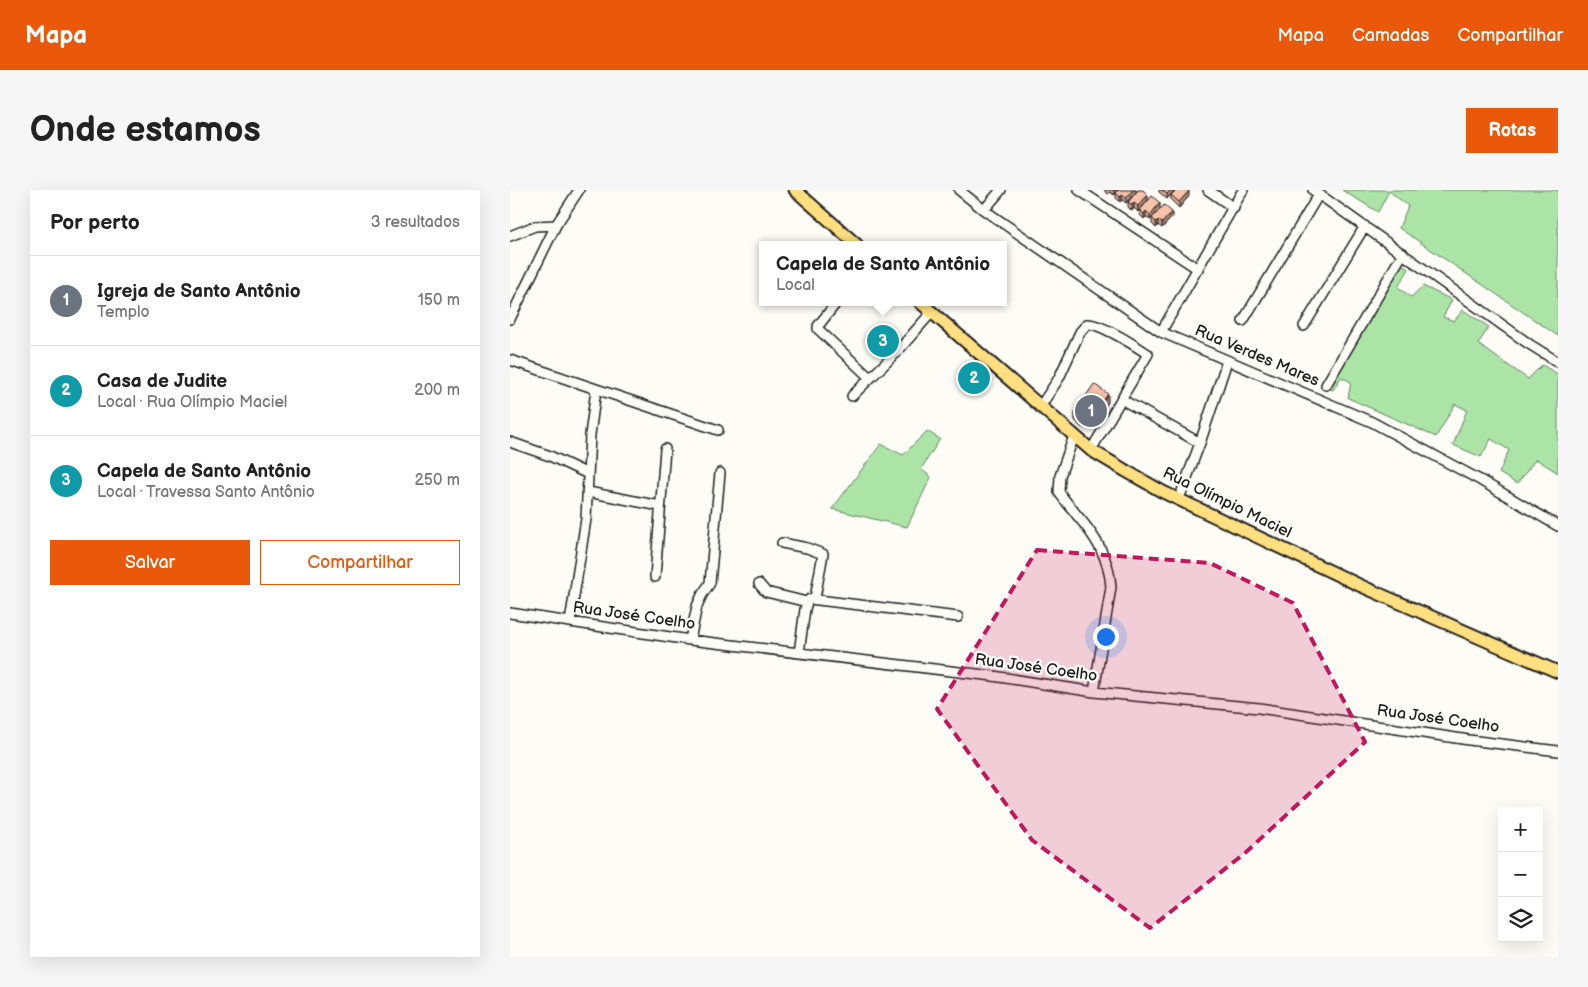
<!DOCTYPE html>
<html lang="pt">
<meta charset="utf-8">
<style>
:root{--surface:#fff;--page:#f6f6f6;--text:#222;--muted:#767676;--line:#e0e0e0;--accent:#ea580c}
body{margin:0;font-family:"Balsamiq Sans",sans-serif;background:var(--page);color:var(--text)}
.controls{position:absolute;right:15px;bottom:15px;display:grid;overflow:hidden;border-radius:0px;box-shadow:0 5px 20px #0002}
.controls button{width:45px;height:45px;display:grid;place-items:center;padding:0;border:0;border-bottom:1px solid var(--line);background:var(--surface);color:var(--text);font:25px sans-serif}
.you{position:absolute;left:595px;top:446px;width:18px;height:18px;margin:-12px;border:4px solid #fff;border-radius:50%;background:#1a73e8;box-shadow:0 0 0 8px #1a73e833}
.badge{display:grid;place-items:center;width:32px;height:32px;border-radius:50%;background:var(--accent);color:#fff;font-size:16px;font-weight:700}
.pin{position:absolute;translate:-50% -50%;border:2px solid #fff;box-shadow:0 1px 5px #0006}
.popup{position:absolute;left:249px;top:51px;width:248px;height:65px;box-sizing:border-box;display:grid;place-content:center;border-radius:0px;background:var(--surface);filter:drop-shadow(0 1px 4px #0005);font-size:16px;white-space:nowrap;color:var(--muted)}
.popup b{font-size:19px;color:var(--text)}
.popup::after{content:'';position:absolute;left:50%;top:100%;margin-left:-10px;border:10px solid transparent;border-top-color:var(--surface)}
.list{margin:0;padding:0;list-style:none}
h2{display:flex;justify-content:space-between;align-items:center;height:65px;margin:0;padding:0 20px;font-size:21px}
h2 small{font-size:16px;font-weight:400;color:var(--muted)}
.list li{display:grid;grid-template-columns:32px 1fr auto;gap:15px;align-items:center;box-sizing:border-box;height:90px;padding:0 20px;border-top:1px solid var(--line)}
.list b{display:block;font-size:19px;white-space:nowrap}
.list p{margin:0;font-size:16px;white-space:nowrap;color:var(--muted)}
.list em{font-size:16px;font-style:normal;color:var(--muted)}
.actions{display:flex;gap:10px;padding:15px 20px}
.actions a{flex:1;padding:11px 0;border:1px solid var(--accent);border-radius:0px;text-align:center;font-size:18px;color:var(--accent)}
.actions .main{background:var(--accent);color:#fff}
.icon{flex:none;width:28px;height:28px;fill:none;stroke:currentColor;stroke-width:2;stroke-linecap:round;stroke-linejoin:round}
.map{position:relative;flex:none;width:1048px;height:767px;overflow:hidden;border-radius:0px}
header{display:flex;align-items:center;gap:30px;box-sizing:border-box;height:70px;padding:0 25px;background:var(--accent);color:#fff}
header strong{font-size:24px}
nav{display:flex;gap:28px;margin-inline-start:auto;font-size:18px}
.intro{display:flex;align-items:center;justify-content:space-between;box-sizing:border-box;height:120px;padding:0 30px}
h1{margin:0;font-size:35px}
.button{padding:12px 22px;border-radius:0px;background:var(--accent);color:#fff;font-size:18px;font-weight:700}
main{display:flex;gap:30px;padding:0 30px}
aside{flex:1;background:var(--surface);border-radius:0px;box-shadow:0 5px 20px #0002}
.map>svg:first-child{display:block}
</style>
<header>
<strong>Mapa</strong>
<nav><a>Mapa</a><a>Camadas</a><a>Compartilhar</a></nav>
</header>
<div class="intro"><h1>Onde estamos</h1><a class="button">Rotas</a></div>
<main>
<aside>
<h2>Por perto<small>3 resultados</small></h2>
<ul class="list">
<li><span class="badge" style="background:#6b7280">1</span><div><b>Igreja de Santo Antônio</b><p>Templo</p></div><em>150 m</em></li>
<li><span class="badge" style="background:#0f9aa8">2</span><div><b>Casa de Judite</b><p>Local · Rua Olímpio Maciel</p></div><em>200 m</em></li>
<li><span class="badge" style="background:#0f9aa8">3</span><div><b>Capela de Santo Antônio</b><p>Local · Travessa Santo Antônio</p></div><em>250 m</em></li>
</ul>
<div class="actions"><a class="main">Salvar</a><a>Compartilhar</a></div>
</aside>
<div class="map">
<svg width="1048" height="767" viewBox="0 0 1048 767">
<rect width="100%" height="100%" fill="#fdfcf7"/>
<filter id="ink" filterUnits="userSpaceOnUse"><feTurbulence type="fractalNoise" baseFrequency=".02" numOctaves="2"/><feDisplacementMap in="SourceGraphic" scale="10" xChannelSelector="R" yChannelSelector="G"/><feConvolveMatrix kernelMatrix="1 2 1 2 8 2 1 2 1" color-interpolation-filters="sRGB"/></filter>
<g filter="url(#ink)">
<path fill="#ace4a7" stroke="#648062" d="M832,0H1048V146L889,38L898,16L879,1L868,22Z
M889,72L899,79L888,97L901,107L913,96L942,110L933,127L944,131L953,120L979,137L968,154L1018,189L1032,175L1048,184V283L1026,269L1007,294L989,283L999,260L981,249L971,267L943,255L957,220L945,214L926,247L838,208L841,192L831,187L823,200L811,196Z
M417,241L430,249L411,279L421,287L397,337L322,319L371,254L393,265Z"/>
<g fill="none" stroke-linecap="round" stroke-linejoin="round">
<g stroke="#1c1c1c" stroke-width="12">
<path id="minor" d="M449,0L474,20L651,142L862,232L970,290L1048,336
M569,0L688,79
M698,0L724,18
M803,0L1019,154L1048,172
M474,20L491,0
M0,46L25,36L46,35
M327,112L308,136V139L360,188
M0,129L46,35L69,0
M733,131L809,4
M794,136L855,36
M651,142L733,0
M0,170L208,240
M816,195L893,63
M342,206L386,163L421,123
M611,209L690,253
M530,217L549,188L570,142L577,134C590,133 626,156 638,164L581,260
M564,246L550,286L549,302C554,310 560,316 566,324C585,346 599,367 601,397L584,502
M0,252L40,266L78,284
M78,302L150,316
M669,309L690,253L717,171
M272,353L297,358L313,364L305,408
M145,387L155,259
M249,394L256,402L297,412
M0,423L180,450L483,486L584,502L749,518L959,550L1048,561
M60,432L76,329L80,245L86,200
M180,450L187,416L192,405L200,393L210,283
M289,463L295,419L297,412L300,409L448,427"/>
</g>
<g stroke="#1c1c1c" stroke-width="15">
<path id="major" d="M285,0L347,55
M410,112L581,260L616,281L653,302L849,395L1048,482"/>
</g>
<use href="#minor" stroke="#fdfcf7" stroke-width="9"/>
<use href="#major" stroke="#ffdf80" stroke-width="11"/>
</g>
<path fill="#d6a893" stroke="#1c1c1c" d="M594,0H608L604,5L600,2L598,4Z
M626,0V2L616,13L612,10L610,12L606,8V3Z
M628,0V22L624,18L622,21L618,17V12Z
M649,0H665L657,9L649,2Z
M661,5L679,6L669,18L661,10Z
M642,6L640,30L636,27L634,29L630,25V20Z
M662,27L652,38L648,35L646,38L642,34V28Z
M366,144L381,153L375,159L366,149Z
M475,183L462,197L461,195L458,196L454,193V187Z
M598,212L579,239L571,237L565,230V222Z"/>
<path fill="#ae8878" stroke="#1c1c1c" d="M604,0H608L604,5Z
M623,0H626V2L616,13V8Z
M661,0H665L657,9V4Z
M679,1V6L669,18V12Z
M612,5V10L610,12V7Z
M638,5V10L628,22V16Z
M624,13V18L622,21V15Z
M650,13V19L640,30V25Z
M636,21V27L634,29V24Z
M662,22V27L652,38V33Z
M648,30V35L646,38V32Z
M381,147V153L375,159V154Z
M475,177V183L462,197V192Z
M461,190V195L458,196V191Z
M598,204V212L579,239V231Z"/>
<path fill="#f9c3ab" stroke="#1c1c1c" d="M608,0H623L616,8L612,5L610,7L606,3Z
M628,0H633L638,5L628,16L624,13L622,15L618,12Z
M652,0H661L657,4Z
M666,0H678L679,1L669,12L661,5Z
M642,6L650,13L640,25L636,21L634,24L630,20Z
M654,15L662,22L652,33L648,30L646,32L642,28Z
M372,137L381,147L375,154L366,144Z
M468,171L475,177L462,192L461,190L458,191L454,187Z
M584,194L598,204L579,231L571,229L565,222Z"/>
</g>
<path fill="#c2185b" fill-opacity="0.2" stroke="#c2185b" stroke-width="4" stroke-dasharray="10 6" stroke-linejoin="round" d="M527,360L700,373L783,413L855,552L735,663L640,738L522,650L427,519Z"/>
<g text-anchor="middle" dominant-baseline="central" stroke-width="4.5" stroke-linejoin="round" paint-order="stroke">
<g font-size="16" fill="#1c1c1c" stroke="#fdfcf7">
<text transform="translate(747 166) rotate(23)">Rua Verdes Mares</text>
<text transform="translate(717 313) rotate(26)">Rua Olímpio Maciel</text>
<text transform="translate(124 426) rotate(8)">Rua José Coelho</text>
<text transform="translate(526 478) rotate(8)">Rua José Coelho</text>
<text transform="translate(928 529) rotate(8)">Rua José Coelho</text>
</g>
</g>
</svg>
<div class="controls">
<button>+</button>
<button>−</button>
<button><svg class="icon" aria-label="layers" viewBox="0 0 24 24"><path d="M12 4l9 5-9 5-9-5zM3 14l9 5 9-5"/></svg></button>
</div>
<div class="you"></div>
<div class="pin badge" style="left:581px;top:221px;background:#6b7280">1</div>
<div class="pin badge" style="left:464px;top:188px;background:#0f9aa8">2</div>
<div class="pin badge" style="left:373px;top:151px;background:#0f9aa8">3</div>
<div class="popup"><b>Capela de Santo Antônio</b>Local</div>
</div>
</main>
